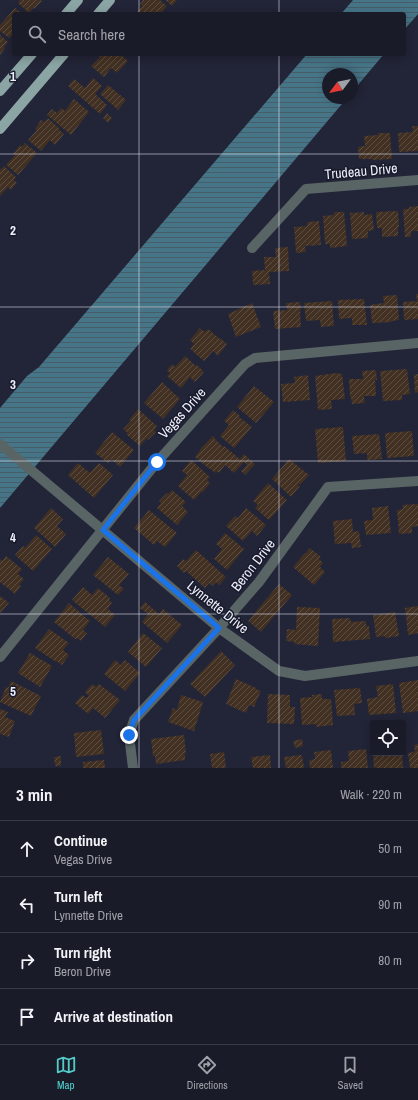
<!DOCTYPE html>
<meta charset="utf-8">
<style>
:root{--surface:#1a1b29;--page:#232431;--text:#f1f3f6;--muted:#9fa1a8;--line:#383946;--accent:#53cdca}
body{margin:0;font-family:"Archivo Narrow",sans-serif;background:var(--page);color:var(--text)}
.controls{position:absolute;right:12px;bottom:12px;display:grid;overflow:hidden;border-radius:4px;box-shadow:0 2px 10px #0003}
.controls button{width:36px;height:36px;display:grid;place-items:center;padding:0;border:0;border-bottom:1px solid var(--line);background:var(--surface);color:var(--text);font:20px sans-serif}
.compass{position:absolute;left:322px;top:68px;width:36px;height:36px;border-radius:50%;background:var(--surface);box-shadow:0 2px 10px #0003;rotate:238deg}
.stop{position:absolute;width:12px;height:12px;margin:-9px;border:3px solid #1a73e8;border-radius:50%;background:#fff}
.stop.end{background:#1a73e8;border-color:#fff;box-shadow:0 1px 4px #0008}
.list{margin:0;padding:0;list-style:none}
h2{display:flex;justify-content:space-between;align-items:center;height:52px;margin:0;padding:0 16px;font-size:17px}
h2 small{font-size:13px;font-weight:400;color:var(--muted)}
.list li{display:grid;grid-template-columns:26px 1fr auto;gap:12px;align-items:center;box-sizing:border-box;height:56px;padding:0 16px;border-top:1px solid var(--line)}
.list b{display:block;font-size:15px;white-space:nowrap}
.list p{margin:0;font-size:13px;white-space:nowrap;color:var(--muted)}
.list em{font-size:13px;font-style:normal;color:var(--muted)}
.icon{flex:none;width:22px;height:22px;fill:none;stroke:currentColor;stroke-width:2;stroke-linecap:round;stroke-linejoin:round}
.map{position:relative;flex:none;width:418px;height:768px;overflow:hidden}
.search{position:absolute;background:var(--surface);box-shadow:0 2px 10px #0003;left:12px;right:12px;top:12px;height:44px;display:flex;align-items:center;gap:10px;box-sizing:border-box;padding:0 14px;border-radius:4px;color:var(--muted);font-size:15px}
.sheet{height:276px;background:var(--surface)}
nav{display:flex;justify-content:space-around;align-items:center;box-sizing:border-box;height:56px;border-top:1px solid var(--line);background:var(--surface);font-size:11px;color:var(--muted)}
nav a{display:grid;justify-items:center;gap:2px}
nav .on{color:var(--accent)}
.map>svg:first-child{display:block}
</style>
<div class="map">
<svg width="418" height="768" viewBox="0 0 418 768">
<defs>
<pattern id="water-rules" width="6" height="5" patternUnits="userSpaceOnUse"><rect width="6" height="5" fill="#467587"/><path d="M0 2.5h6" fill="none" stroke="#465e6a"/></pattern>
<pattern id="building-hatch" width="6" height="6" patternUnits="userSpaceOnUse"><rect width="6" height="6" fill="#423123"/><path d="M-1 1l2-2M0 6l6-6M5 7l2-2" fill="none" stroke="#5e4f44"/></pattern>
</defs>
<rect width="100%" height="100%" fill="#222437"/>
<path fill="url(#water-rules)" d="M353,0H418V14L404,30V14H341Z
M307,54H384L352,92V74H328V98H347L0,508V408L27,376L39,367Z"/>
<path fill="url(#building-hatch)" d="M20,0H41L42,1L34,9L33,8L29,13L18,3Z
M143,0H160L167,6L160,14H135L142,6L140,4Z
M165,0H177L172,6Z
M15,8L22,14H14V33L9,38L0,31V25Z
M0,35L8,42L4,47L5,48L0,55Z
M99,54H123L122,56L128,61L117,73L111,68L104,77L91,66L100,57L98,55Z
M93,78L102,86L95,94L107,105L100,114L68,86L74,79L85,88Z
M108,85L126,100L118,110L100,94Z
M74,99L89,112L71,135L47,115L52,109L57,113L61,108L65,111Z
M107,113L112,118L108,123L103,118Z
M48,118L60,129L59,130L64,134L55,145L50,140L41,151L28,140L37,130L35,129L41,120L44,122Z
M412,126H418V151L399,152L398,133L413,132Z
M378,133H390L392,159L373,160L372,159H359L358,147L365,146L364,136L378,135Z
M25,143L37,153L18,175L6,165L15,155L13,154L20,145L22,147Z
M4,166L16,177L14,180L17,183L11,190L8,187L0,196V170Z
M418,206V231H411V237H405L403,209H409V207Z
M398,211L399,227H398V236L382,237V228H377L376,212Z
M334,212H344L347,246L330,248V244H325L323,216L334,215Z
M364,212V215L372,214L374,230L368,231V238L352,239L350,213Z
M319,221L321,245L305,246L306,252L296,253L294,227L307,226V222Z
M288,247L289,271L269,272L270,284L253,285L252,271L265,270L264,257H276L275,248Z
M416,294H418V319L404,320L403,302L417,301Z
M397,295L399,320L392,321V322L372,323L370,305L384,303L383,296Z
M364,299L367,325H352V318L339,319L338,300Z
M332,301L334,326L321,327L320,320L306,321L304,303Z
M300,302L301,310H300L301,327L275,329L273,311L287,310L286,303Z
M252,303L261,327L236,337L228,314Z
M200,328L205,332L208,329L220,339V338L227,344L218,356L213,351L204,361L190,349L194,344L190,340Z
M185,356L196,366L197,365L204,372L195,382L190,377L181,388L167,376L170,373L167,370L172,364L175,367Z
M407,369L410,394L402,395V400L383,401L380,371Z
M376,370L377,380H375L376,396H364L365,403L352,404L351,397H350L349,379H363L362,371Z
M336,373L342,374L345,399L331,400L332,409L318,410L315,376Z
M418,374V392L415,393L414,375Z
M308,375L310,400L283,402L281,384L295,383L294,377Z
M162,382L180,399L163,419L144,403Z
M254,386L274,402L256,423L237,407Z
M138,409L157,426L154,430L156,432L148,440L147,438L140,446L126,434L128,433L123,429L131,421L129,420Z
M233,410L240,416L239,417L252,427L234,448L220,436L229,425L224,421Z
M343,427L346,461L318,463L315,429Z
M412,431L414,456L387,458L385,433Z
M112,432L134,450L120,467L111,459L108,463L95,453Z
M379,434L382,459L367,460V453L354,454L352,436Z
M213,436L215,438H214L223,447L224,446L240,459L244,454L255,464L245,475L241,471L247,465L244,462L234,473L225,465L219,473L216,471L215,473L209,468V469L195,457L201,449H200Z
M289,459L309,475L300,485L298,483V485L300,486L291,497L272,479Z
M191,460L210,477L207,480L210,483L202,493L201,492L194,500L178,486L187,475L182,471Z
M78,463L90,473L99,463L113,475L94,498L68,475Z
M268,483L287,500L269,520L255,508L258,505L253,501Z
M172,490L186,502L182,506L188,512L177,525L157,508L161,503L159,501L167,493L168,494Z
M418,504V526L412,527V533L399,534L397,510L403,509L402,505Z
M388,506L391,533L366,535L364,521L373,520L372,508Z
M51,508L63,519L57,526L66,534L55,547L34,528Z
M246,508L266,525L257,536L252,531L243,541L226,526L235,516L238,518Z
M149,510L177,533L165,547L157,541L154,545L134,528Z
M352,519L353,532L359,531L361,547L352,548L351,543L335,544L333,521Z
M225,533L244,549L227,570L214,559L222,549L216,544Z
M36,535L52,549L33,571L15,555L23,546L25,548Z
M310,548L321,557L319,559L323,563L320,567L325,572L314,585L293,567L305,553V554Z
M196,550L226,577L219,585L216,582L212,586L209,583L205,588L186,571L184,573L177,566L183,559L186,561Z
M6,556L22,569L18,574L24,579L19,585L21,586L15,594L0,582V559L2,561Z
M108,557L129,574L119,585L124,589L118,595L93,575Z
M279,584L292,595L261,632L248,621Z
M83,587L92,595L98,588L110,598L109,600L112,603L108,609L115,615L105,627L72,600Z
M0,596L9,603L0,613Z
M145,602L159,614L163,609L182,625L167,643L142,622L148,614L140,608Z
M69,603L90,621L83,630L87,633L81,641L77,638L75,639L54,622Z
M418,606V633L408,635L405,608Z
M297,607L320,608L318,646L294,644L295,642L286,641L287,629L296,630Z
M395,612L399,636L385,638V636L376,637L373,615Z
M350,618L351,622L366,621V626H369L370,639L333,642L332,619Z
M49,629L69,643L63,650L69,655L62,665L56,661V662L35,648Z
M143,633L162,648L146,667L128,652Z
M221,651L235,665L205,697L190,684Z
M30,653L52,666L40,687L18,673Z
M115,660L121,665L125,660L140,673L125,691L104,674Z
M236,679L256,688V689L261,691L254,707L249,705L246,713L226,704Z
M418,680V711L403,713L399,683Z
M11,681L41,696L31,716L0,702L6,687L8,688Z
M92,684L96,687L99,684L120,700L105,718L93,708L88,714L75,703L82,695L86,698L89,696L85,692Z
M393,684L396,713L369,715L367,699L378,697L376,686Z
M360,688L362,703L354,704L355,715L337,716L334,690Z
M268,694L290,695V707H295L294,724L267,723Z
M322,694V699H331L333,725L316,727V724L302,725L300,698L312,697V695Z
M181,695L203,702L194,731L168,722L173,708L177,710Z
M0,709L8,712L5,717L15,721L9,737L0,734Z
M101,730L104,754L76,757L74,733Z
M184,735L186,753H185V760L156,764L155,756H153L151,739Z
M302,739L303,746L295,748L293,741Z
M418,744V768H410L408,753L415,752L414,745Z
M366,749L368,768H341V762L349,761L348,751Z
M331,750L333,768H310L309,760L315,759L314,752Z
M224,752L226,768H212L210,754Z
M373,753H402L403,768H374Z
M270,755L271,768H253L251,757Z
M302,755L304,768H286L284,757Z
M61,756V766H55L54,757Z
M104,760L105,768H83V762Z"/>
<g fill="none" stroke-linecap="round" stroke-linejoin="round">
<path stroke="#596565" stroke-width="10" d="M252,248L306,189L418,180
M0,444L219,628L279,671L305,676L418,661
M0,657L157,462L245,364L255,358L418,343
M133,768L129,735L134,720L219,628L259,582L328,487L418,481"/>
<path stroke="#8ba4a4" stroke-width="10" d="M66,14L78,0
M98,14L110,0
M0,91L32,54
M0,129L64,54"/>
</g>
<g fill="none" stroke-linecap="round" stroke-linejoin="round">
<path stroke="#1a73e8" stroke-width="5" d="M129,735L134,720L219,628L103,530L157,462"/>
</g>
<path fill="none" stroke="#edeffc" stroke-width="1" stroke-opacity="0.55" d="M139,0V14M279,0V14M139,54V768M279,54V768M0,154H418M0,307H418M0,461H418M0,614H418"/>
<g text-anchor="middle" dominant-baseline="central" stroke-width="3" stroke-linejoin="round" paint-order="stroke">
<g font-size="14" fill="#edeffc" stroke="#191b2c">
<text transform="translate(361 171) rotate(-5)">Trudeau Drive</text>
<text transform="translate(182 413) rotate(-48)">Vegas Drive</text>
<text transform="translate(253 565) rotate(-52)">Beron Drive</text>
<text transform="translate(218 607) rotate(39)">Lynnette Drive</text>
</g>
</g>
<g font-size="13" text-anchor="middle" font-weight="bold" fill="#edeffc" stroke="#191b2c" stroke-width="3" stroke-linejoin="round" paint-order="stroke">
<text x="13" y="81">1</text>
<text x="13" y="235">2</text>
<text x="13" y="389">3</text>
<text x="13" y="542">4</text>
<text x="13" y="696">5</text>
</g>
</svg>
<div class="controls">
<button><svg class="icon" aria-label="locate" viewBox="0 0 24 24"><circle cx="12" cy="12" r="6"/><path d="M12 2v4M12 18v4M2 12h4M18 12h4"/></svg></button>
</div>
<svg class="compass" viewBox="-18 -18 36 36"><path d="M0-13l5 13h-10z" fill="#e53935"/><path d="M0 13l5-13h-10z" fill="#9fa1a8"/></svg>
<div class="stop" style="left:157px;top:462px"></div>
<div class="stop end" style="left:129px;top:735px"></div>
<div class="search"><svg class="icon" aria-label="search" viewBox="0 0 24 24"><circle cx="10" cy="10" r="6"/><path d="M15 15l6 6"/></svg>Search here</div>
</div>
<section class="sheet">
<h2>3 min<small>Walk · 220 m</small></h2>
<ul class="list">
<li><svg class="icon" aria-label="ahead" viewBox="0 0 24 24"><path d="M12 20V5M6 11l6-6 6 6"/></svg><div><b>Continue</b><p>Vegas Drive</p></div><em>50 m</em></li>
<li><svg class="icon" aria-label="left" viewBox="0 0 24 24"><path d="M17 20v-9H6M10 6l-5 5 5 5"/></svg><div><b>Turn left</b><p>Lynnette Drive</p></div><em>90 m</em></li>
<li><svg class="icon" aria-label="right" viewBox="0 0 24 24"><path d="M7 20v-9h11M14 6l5 5-5 5"/></svg><div><b>Turn right</b><p>Beron Drive</p></div><em>80 m</em></li>
<li><svg class="icon" aria-label="arrive" viewBox="0 0 24 24"><path d="M6 21V4h12l-3 4 3 4H6"/></svg><div><b>Arrive at destination</b></div></li>
</ul>
</section>
<nav>
<a class="on"><svg class="icon" aria-label="map" viewBox="0 0 24 24"><path d="M3 6l6-2 6 2 6-2v14l-6 2-6-2-6 2zM9 4v14M15 6v14"/></svg>Map</a>
<a><svg class="icon" aria-label="directions" viewBox="0 0 24 24"><path d="M12 3l9 9-9 9-9-9zM9 14v-3h6M13 9l2 2-2 2"/></svg>Directions</a>
<a><svg class="icon" aria-label="saved" viewBox="0 0 24 24"><path d="M7 4h10v16l-5-4-5 4z"/></svg>Saved</a>
</nav>
